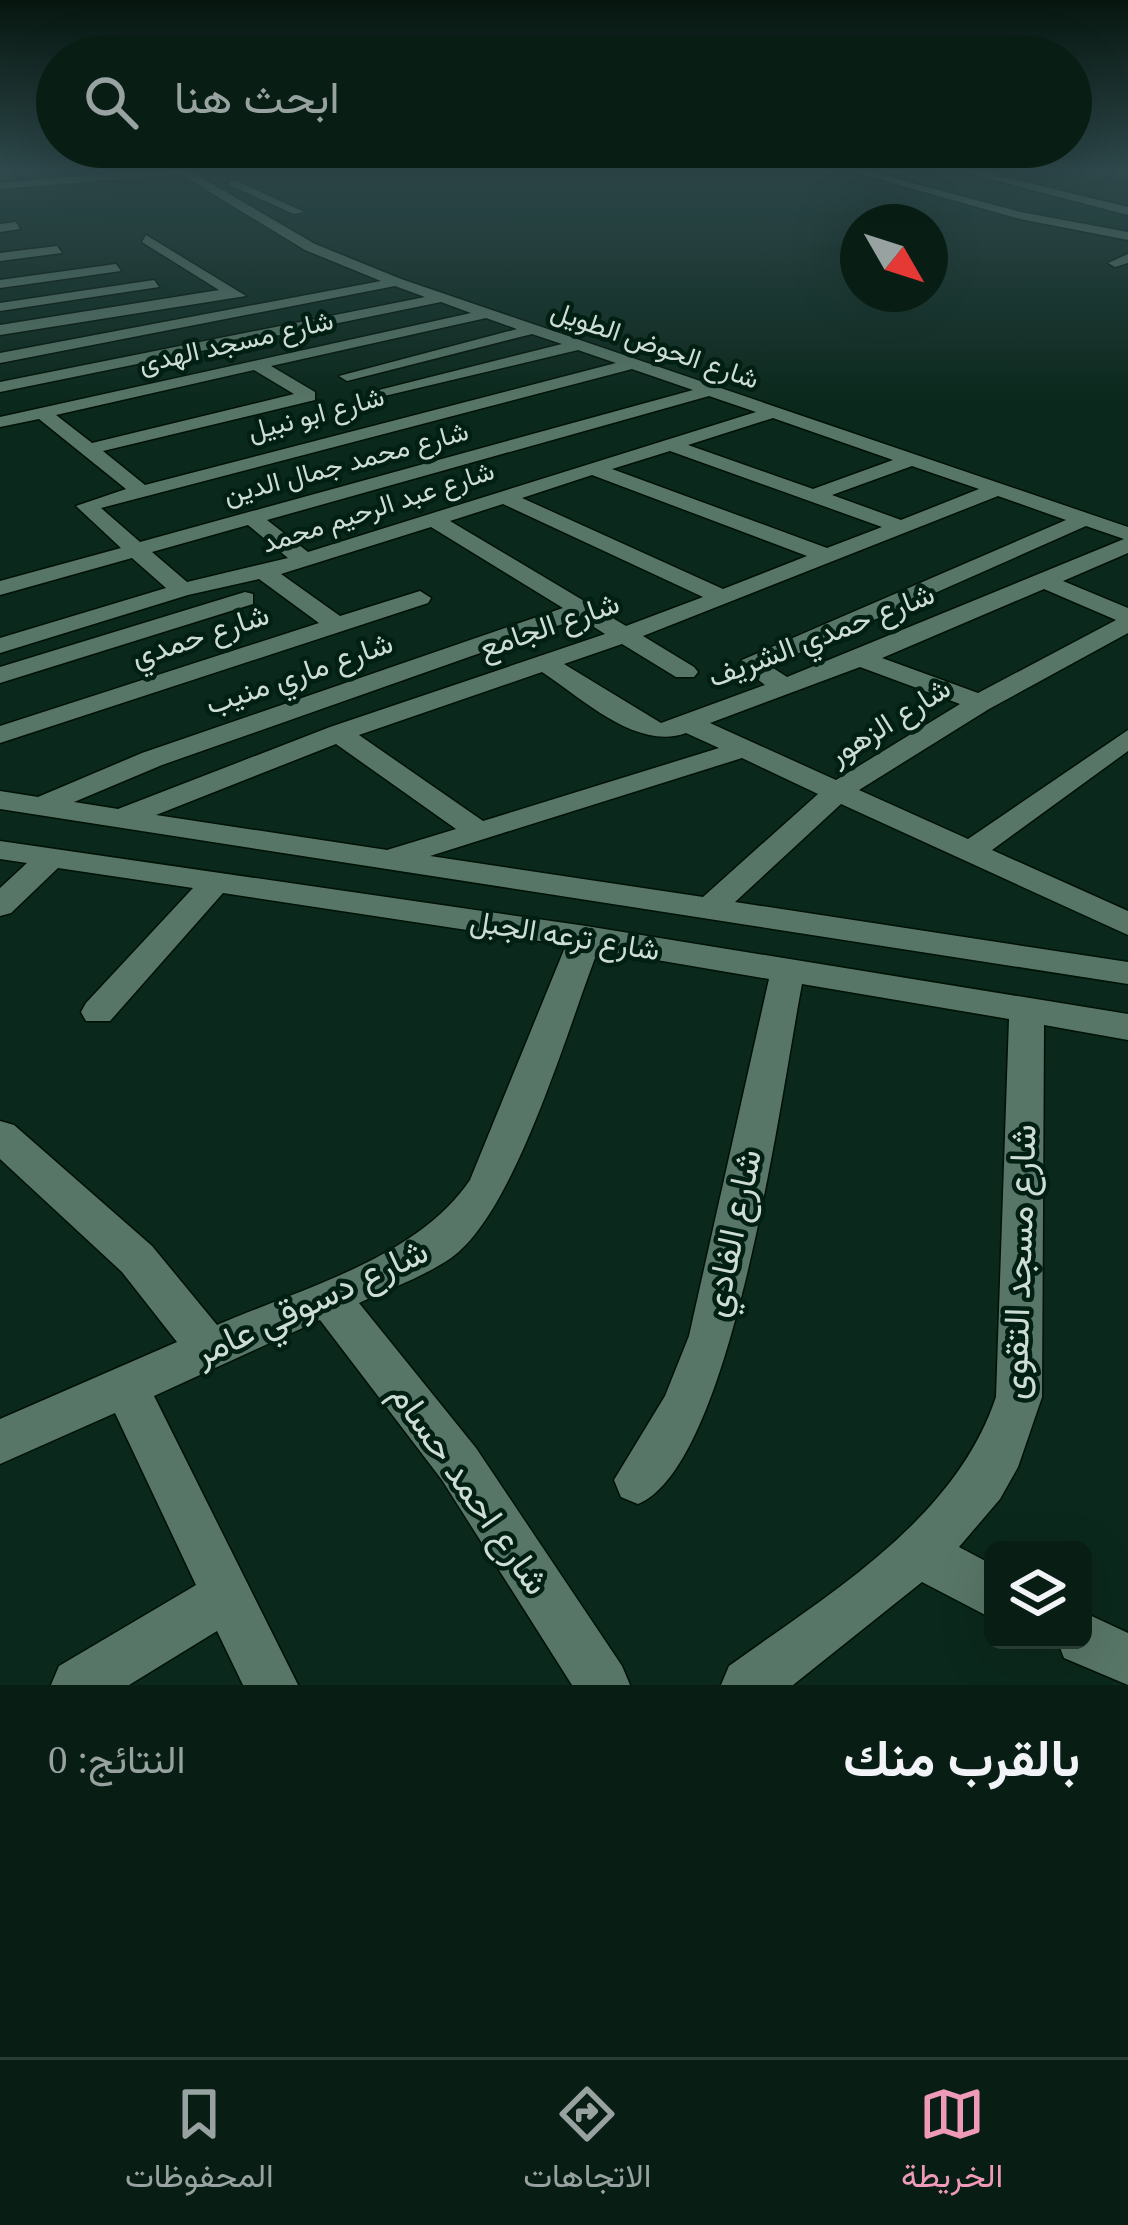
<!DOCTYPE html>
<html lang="ar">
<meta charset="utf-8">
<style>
:root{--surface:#081e15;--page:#162b22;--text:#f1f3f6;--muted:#98a2a0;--line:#293c34;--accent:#ef9ab8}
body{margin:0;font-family:"Times New Roman",Vazirmatn,serif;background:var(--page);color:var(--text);direction:rtl}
.controls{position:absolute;right:36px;bottom:36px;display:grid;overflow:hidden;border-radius:18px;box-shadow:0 12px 48px #0002}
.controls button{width:108px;height:108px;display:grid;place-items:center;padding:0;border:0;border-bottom:3px solid var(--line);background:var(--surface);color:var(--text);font:60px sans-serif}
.compass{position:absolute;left:840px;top:204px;width:108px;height:108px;border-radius:50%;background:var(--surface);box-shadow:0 12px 48px #0002;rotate:129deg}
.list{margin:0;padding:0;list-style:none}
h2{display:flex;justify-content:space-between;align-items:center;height:156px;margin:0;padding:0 48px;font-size:51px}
h2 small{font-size:39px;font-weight:400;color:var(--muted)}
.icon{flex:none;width:66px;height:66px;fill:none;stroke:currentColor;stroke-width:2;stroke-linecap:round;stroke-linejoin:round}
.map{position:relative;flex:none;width:1128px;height:1685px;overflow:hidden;direction:ltr}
.search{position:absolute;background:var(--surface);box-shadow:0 12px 48px #0002;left:36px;right:36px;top:36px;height:132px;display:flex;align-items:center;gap:30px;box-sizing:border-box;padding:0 42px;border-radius:66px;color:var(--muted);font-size:45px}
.sheet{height:372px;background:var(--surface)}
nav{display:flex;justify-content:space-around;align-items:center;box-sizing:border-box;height:168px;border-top:3px solid var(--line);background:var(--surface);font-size:33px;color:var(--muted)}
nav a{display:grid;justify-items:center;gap:6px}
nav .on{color:var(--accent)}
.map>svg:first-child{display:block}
</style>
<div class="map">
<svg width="1128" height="1685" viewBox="0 0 1128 1685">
<rect width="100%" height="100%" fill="#0b281c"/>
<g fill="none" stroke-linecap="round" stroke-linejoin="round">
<g stroke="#001106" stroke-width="3">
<path id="minor" d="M152,170H188L315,244L401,279L1128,527V553L1063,581L1128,608V633L989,709L859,790L968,839L1128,730V751L992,850L1128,911V935L841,804L735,902L1128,962V984L0,809V791L38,797L142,753L563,608L431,527L281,574L340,616L420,591L431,598L428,603L0,743V726L319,623L259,579L188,595L0,653V638L166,588L132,558L0,595V581L121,548L76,506L126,489L39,419L0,427V417L471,313L441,302L0,392V382L425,297L395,286L0,363V353L381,281L305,250L180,174L0,189V183ZM486,318L517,329L339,376L347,381L532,334L562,344L367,393L376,398L578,350L616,363L145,485L103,451L315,400V392L271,366ZM632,369L693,390L140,542L101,508ZM254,370L294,394L92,443L56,415ZM709,396L756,412L308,552L267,520ZM773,418L893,460L813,489L688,445ZM670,451L882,527L827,548L612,469ZM912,466L979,489L901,520L832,495ZM592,475L807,556L723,589L522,498ZM998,496L1066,520L742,660L739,665L765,685L661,723L564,664L622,644L676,677H694L698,672L694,667L643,636ZM503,504L703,597L626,626L450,521ZM248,525L288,558L187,582L152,552ZM1086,526L1124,539L787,677L770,666ZM1044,589L1116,620L978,693L882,658ZM580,618L605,634L330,727L118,809L74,802L162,765ZM860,667L960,704L836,780L710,723ZM542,672C582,698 636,751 686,733L719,748L483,821L359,735ZM336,744L456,829L387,850L156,815ZM742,758L818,794L703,897L430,856Z
M846,170H864L1021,212L1128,232V240L1020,219Z
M956,170H975L1128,207V215Z
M229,181H237L304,212L294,214L229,185Z
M16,222L20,229L0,232V224Z
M146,235L246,296L0,335V325L219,290L142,242Z
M57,246L62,253L0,261V253Z
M1128,254V263L1115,267L1108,263Z
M116,264L121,271L0,288V280Z
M154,280L159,287L0,311V303Z
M245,592L253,594V604L0,683V667Z
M0,841L586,926L1128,1014V1040L1044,1025L1042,1397L1018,1467L1000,1499L959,1547L993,1565V1619L922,1582L793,1685H721L729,1666C830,1593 955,1520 996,1397L1009,1019L802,984C782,1086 734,1465 638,1504L621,1497L614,1480L665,1396L689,1336L769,979L598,950C568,1027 515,1213 451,1258C423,1277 389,1289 359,1303L476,1448L622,1666L630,1685H572L442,1480L320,1320L154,1396L298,1685H243L217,1631L129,1685H51L59,1666L196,1585L115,1413L0,1464V1419L177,1342L122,1272L0,1159V1121L14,1125L152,1246L217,1325C300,1289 418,1258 470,1180L566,945L223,893L110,1021H86L81,1012L86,1003L193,888L58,868L11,913L0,916V888L27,863L0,859Z
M1083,1612L1128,1633V1685L1064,1658L1057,1640H1083Z"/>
</g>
<use href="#minor" fill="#587667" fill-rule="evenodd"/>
</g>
<linearGradient id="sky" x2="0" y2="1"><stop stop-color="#06160f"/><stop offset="0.42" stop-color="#2e484b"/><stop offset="1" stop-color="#2e484b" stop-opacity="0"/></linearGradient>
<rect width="1128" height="406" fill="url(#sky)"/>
<g text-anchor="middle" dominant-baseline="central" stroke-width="9" stroke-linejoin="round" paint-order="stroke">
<g font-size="27" fill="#cdddd5" stroke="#021f13">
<text transform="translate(236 342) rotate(-13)">شارع مسجد الهدى</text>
<text transform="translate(655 345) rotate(19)">شارع الحوض الطويل</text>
<text transform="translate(316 414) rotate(-15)">شارع ابو نبيل</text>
<text transform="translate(346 463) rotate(-15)">شارع محمد جمال الدين</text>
<text transform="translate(378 507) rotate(-18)">شارع عبد الرحيم محمد</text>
</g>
<g font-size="30" fill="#cdddd5" stroke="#021f13">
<text transform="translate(549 625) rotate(-19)">شارع الجامع</text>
<text transform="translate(200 635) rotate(-18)">شارع حمدي</text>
<text transform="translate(821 635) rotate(-21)">شارع حمدي الشريف</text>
<text transform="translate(299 673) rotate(-19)">شارع ماري منيب</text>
<text transform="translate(889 721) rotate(-32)">شارع الزهور</text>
<text transform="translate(565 935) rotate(9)">شارع ترعه الجبل</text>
</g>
<g font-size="36" fill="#cdddd5" stroke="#021f13">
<text transform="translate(732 1233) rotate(-78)">شارع الفادي</text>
<text transform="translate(1019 1262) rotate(-88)">شارع مسجد التقوى</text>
<text transform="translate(311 1302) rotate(-25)">شارع دسوقي عامر</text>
<text transform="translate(470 1489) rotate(55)">شارع احمد حسام</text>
</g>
</g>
</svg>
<div class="controls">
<button><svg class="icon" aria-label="layers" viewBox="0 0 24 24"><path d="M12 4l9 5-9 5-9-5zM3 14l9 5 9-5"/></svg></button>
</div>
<svg class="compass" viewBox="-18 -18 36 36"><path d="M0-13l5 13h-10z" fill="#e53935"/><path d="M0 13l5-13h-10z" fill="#98a2a0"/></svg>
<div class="search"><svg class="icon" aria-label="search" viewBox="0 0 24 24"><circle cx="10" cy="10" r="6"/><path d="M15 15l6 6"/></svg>ابحث هنا</div>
</div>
<section class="sheet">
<h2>بالقرب منك<small>النتائج: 0</small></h2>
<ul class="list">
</ul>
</section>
<nav>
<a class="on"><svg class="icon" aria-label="map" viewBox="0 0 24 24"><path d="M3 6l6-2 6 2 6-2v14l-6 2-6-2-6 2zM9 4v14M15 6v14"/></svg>الخريطة</a>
<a><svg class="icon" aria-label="directions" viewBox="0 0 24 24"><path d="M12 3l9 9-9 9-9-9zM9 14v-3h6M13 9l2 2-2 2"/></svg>الاتجاهات</a>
<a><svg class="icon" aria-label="saved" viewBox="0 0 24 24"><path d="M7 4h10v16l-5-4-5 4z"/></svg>المحفوظات</a>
</nav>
